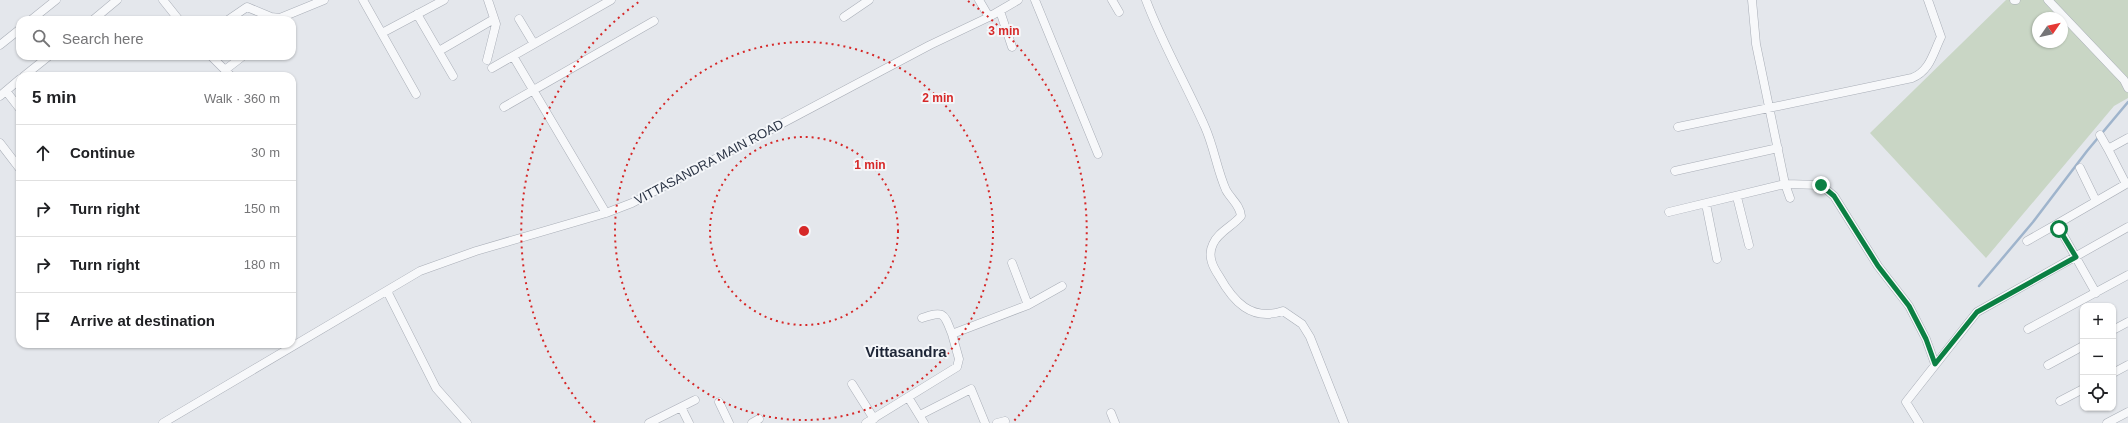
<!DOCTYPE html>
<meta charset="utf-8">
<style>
:root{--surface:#fff;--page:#f6f6f6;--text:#202124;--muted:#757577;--line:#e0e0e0}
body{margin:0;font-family:Helvetica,sans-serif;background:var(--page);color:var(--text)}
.controls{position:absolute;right:12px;bottom:12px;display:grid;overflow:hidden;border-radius:8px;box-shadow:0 1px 3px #0004}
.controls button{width:36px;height:36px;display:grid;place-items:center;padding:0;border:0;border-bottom:1px solid var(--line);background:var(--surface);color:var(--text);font:20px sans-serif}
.compass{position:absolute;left:2032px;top:12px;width:36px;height:36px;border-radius:50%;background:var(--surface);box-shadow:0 1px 3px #0004;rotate:56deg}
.stop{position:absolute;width:12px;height:12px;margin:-9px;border:3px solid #0b8043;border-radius:50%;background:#fff}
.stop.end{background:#0b8043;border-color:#fff;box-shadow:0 1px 4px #0008}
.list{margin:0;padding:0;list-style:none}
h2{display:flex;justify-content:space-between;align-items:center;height:52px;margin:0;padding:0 16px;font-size:17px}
h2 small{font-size:13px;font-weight:400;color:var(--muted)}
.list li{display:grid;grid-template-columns:26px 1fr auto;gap:12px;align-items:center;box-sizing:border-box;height:56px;padding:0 16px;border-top:1px solid var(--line)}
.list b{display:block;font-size:15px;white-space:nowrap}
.list em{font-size:13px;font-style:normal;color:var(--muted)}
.icon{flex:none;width:22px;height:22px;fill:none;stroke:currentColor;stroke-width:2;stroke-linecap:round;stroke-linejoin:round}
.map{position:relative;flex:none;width:2128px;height:423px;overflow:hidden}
.search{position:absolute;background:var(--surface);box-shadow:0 1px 3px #0004;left:16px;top:16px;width:280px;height:44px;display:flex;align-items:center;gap:10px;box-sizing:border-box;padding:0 14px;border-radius:12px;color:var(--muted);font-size:15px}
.panel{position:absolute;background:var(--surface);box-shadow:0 1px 3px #0004;left:16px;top:72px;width:280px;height:276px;border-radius:12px}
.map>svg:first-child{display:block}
</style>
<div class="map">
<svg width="2128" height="423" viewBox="0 0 2128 423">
<rect width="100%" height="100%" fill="#e4e7ec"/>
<path fill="#c9d6c5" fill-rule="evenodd" d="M2006,0H2128V98L2114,106L1986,258L1870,133ZM2038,18H2062V42H2038Z"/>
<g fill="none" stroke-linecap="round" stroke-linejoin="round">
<path stroke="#9fb4cc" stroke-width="2.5" d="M1979,286L2033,222L2087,151L2128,102"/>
<g stroke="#a9aeb7" stroke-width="9">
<path id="minor" d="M163,0L179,20
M363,0L416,94
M979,0L989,17
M1035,0L1098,154
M1112,0L1119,12
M1146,0C1162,43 1186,84 1205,127C1214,147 1217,170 1226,190C1231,199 1240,205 1241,216C1233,226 1218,232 1213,244C1207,256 1213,267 1219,276C1233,301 1251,322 1283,311L1302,324L1310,337L1344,423
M1752,0L1756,44L1785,184L1821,185L1834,196L1878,266L1909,306L1926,339L1935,364
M2014,0H2016
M2048,0L2124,80L2128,88
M1000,11L1012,47
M417,14L453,76
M844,17L869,0
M519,19L534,44
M31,20L56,0
M93,20L117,0
M228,20L247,7L271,17L280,18L324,0
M382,33L444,0
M0,45L20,29
M439,51L494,19
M211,56L231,76
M513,56L606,213
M487,60L496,24L488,0
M492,68L611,0
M225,70L243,56
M24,76L49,56
M6,91L20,109
M0,96L20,79
M504,107L654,21
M1678,127L1912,78C1930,71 1933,53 1941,37L1928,0
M2100,135L2108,149
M0,143L20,169
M2080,168L2096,201
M1675,171L1778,148
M2126,184L2108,149L2128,138
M1737,197L1749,245
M1706,204L1717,259
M1669,212L1785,184L1790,198
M2027,241L2057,224
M1012,263L1028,305
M387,291L436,388L467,423
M2096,293L2057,224L2128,183
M922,318C945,310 944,314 952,334
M2028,329L2128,275
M2113,330L2128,322
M2048,365L2083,346
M2113,373L2128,365
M852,384L874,419
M908,397L924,423
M2060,401L2083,389
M719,402L729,423
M681,407L689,423
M1111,413L1115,423
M920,415L971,389L985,423
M163,423L420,271L476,251L606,213L632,203L930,45L989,17L1018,0
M649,423L695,400
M752,423L759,419
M866,423L957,367L959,359L952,334L1028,305L1062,286
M997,423L1005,421
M1919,423L1906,402L1977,312L2128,227
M2107,423L2128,412"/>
</g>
<use href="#minor" stroke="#f7f8fa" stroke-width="8"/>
</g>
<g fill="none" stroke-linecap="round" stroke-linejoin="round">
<path stroke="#0b8043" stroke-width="5" d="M1821,185L1834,196L1878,266L1909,306L1926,339L1935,364L1977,312L2076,257L2059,229"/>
</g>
<g fill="none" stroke="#d62828" stroke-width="2" stroke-dasharray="2 4">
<circle cx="804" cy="231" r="94"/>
<circle cx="804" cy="231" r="189"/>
<path d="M595 422A283 283 0 0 1 640 1M968 1A283 283 0 0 1 1013 422"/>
</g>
<g text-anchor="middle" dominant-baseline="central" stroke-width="4" stroke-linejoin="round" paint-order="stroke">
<g font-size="13" fill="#2b3445" stroke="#f4f6f9">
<text transform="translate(709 162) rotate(-28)">VITTASANDRA MAIN ROAD</text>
</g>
<g font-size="15" font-weight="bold" fill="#1d2536" stroke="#f4f6f9">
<text x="906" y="351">Vittasandra</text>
</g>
</g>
<circle cx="804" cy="231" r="6" fill="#d62828" stroke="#f4f6f9" stroke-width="2"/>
<g font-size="12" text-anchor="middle" font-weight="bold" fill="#d62828" stroke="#f4f6f9" stroke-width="4" stroke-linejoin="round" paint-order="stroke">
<text x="1004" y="35">3 min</text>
<text x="938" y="102">2 min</text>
<text x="870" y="169">1 min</text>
</g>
</svg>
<div class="controls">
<button>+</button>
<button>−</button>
<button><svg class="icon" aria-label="locate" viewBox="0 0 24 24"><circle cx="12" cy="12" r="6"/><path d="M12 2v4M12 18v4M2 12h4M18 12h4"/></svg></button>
</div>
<svg class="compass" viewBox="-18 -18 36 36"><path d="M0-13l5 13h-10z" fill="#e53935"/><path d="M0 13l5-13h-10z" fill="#757577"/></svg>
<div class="stop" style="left:2059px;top:229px"></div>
<div class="stop end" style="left:1821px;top:185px"></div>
<div class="search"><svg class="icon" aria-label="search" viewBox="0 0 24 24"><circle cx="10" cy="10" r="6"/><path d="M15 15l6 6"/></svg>Search here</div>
<section class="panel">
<h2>5 min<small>Walk · 360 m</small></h2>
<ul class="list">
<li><svg class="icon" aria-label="ahead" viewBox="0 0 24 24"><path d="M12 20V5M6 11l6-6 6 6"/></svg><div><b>Continue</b></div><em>30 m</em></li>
<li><svg class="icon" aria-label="right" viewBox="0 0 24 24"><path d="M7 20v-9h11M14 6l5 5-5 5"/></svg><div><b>Turn right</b></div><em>150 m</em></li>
<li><svg class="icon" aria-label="right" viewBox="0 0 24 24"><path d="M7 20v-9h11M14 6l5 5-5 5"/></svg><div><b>Turn right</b></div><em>180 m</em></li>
<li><svg class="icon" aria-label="arrive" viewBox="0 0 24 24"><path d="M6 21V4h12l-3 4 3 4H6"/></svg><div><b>Arrive at destination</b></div></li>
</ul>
</section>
</div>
